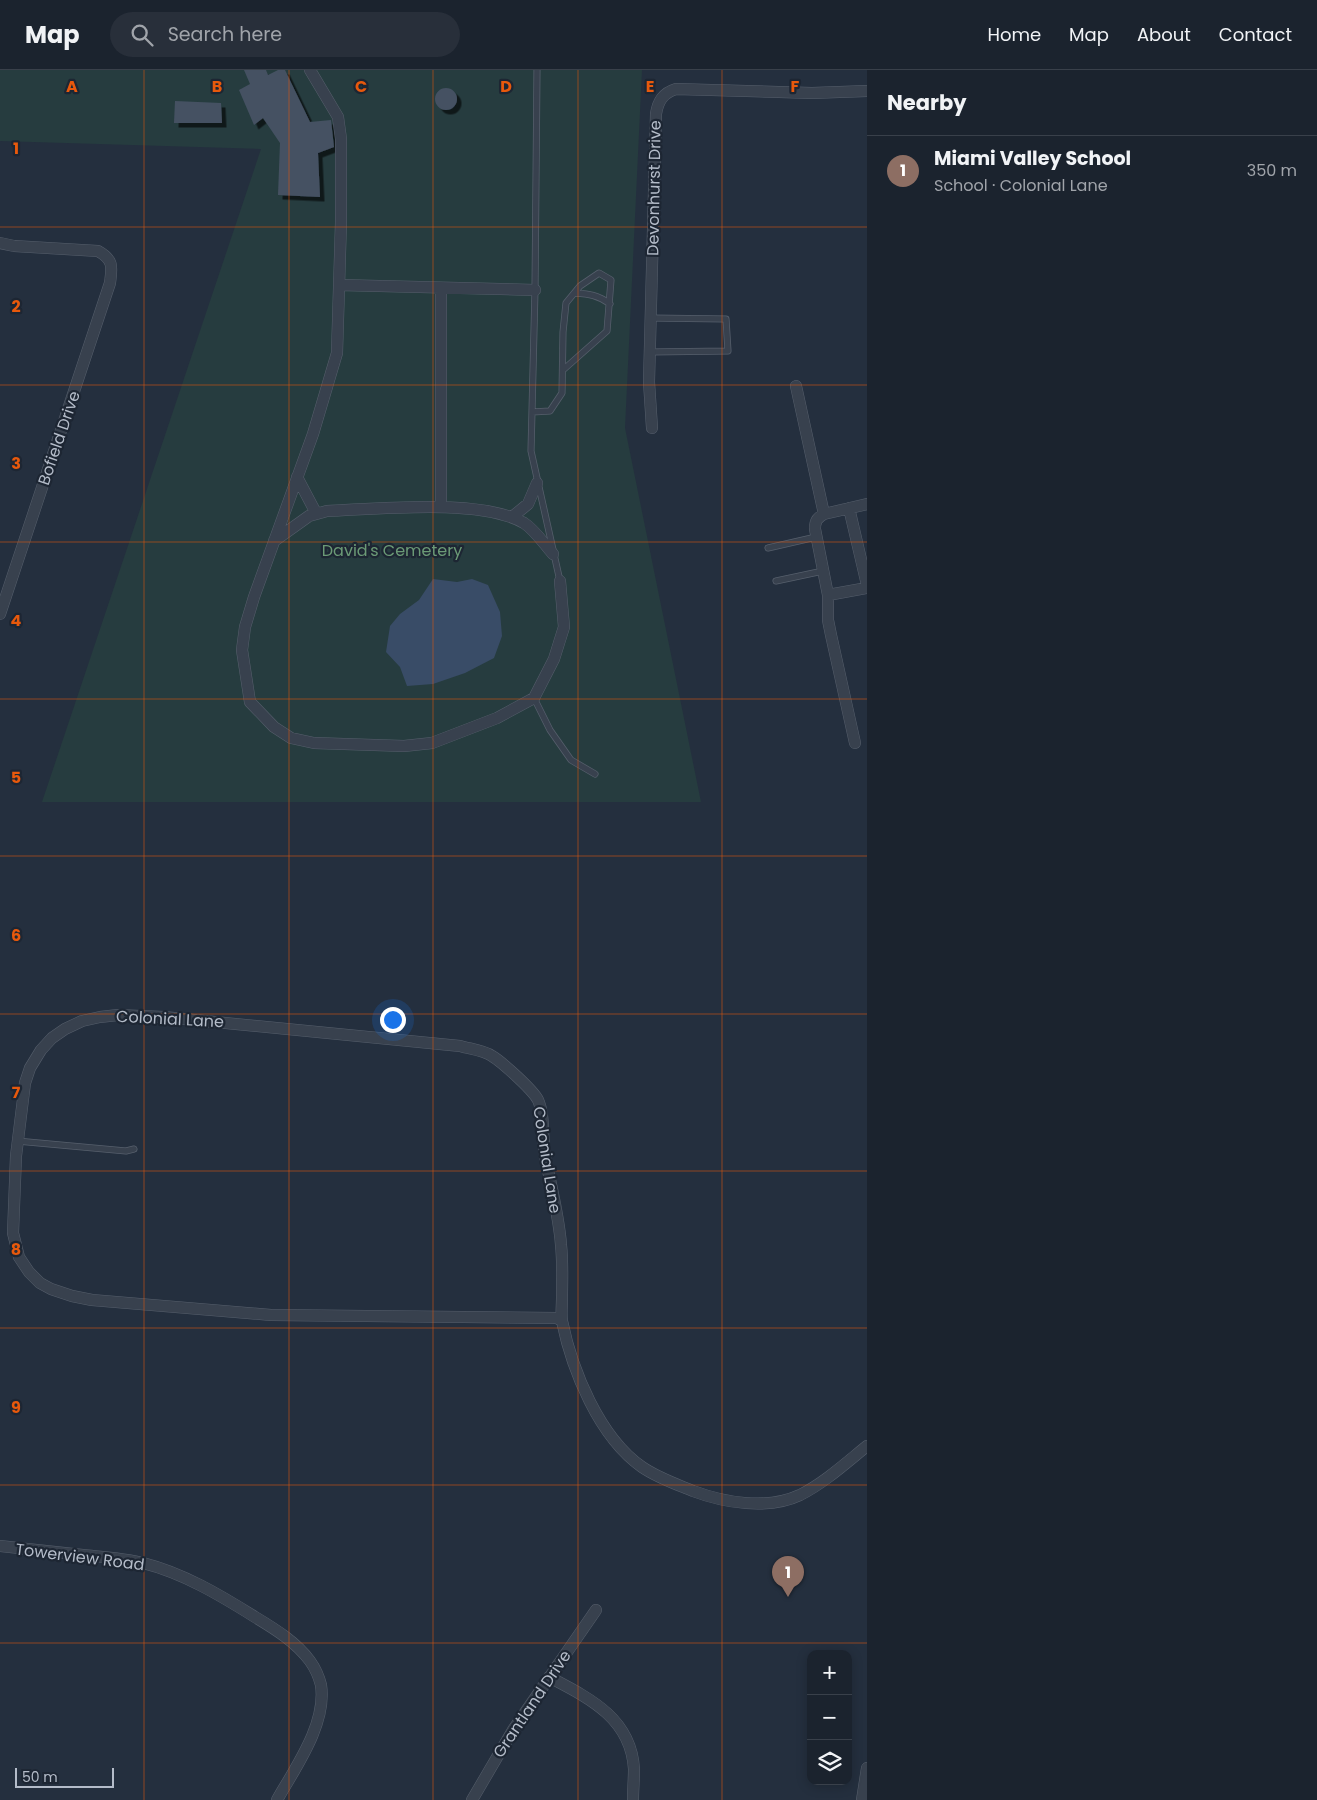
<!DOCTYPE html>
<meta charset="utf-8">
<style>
:root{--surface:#1b232e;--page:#282f3a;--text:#f1f3f6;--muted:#a0a4aa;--line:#39404a;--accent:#8ab4f8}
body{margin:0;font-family:Poppins,sans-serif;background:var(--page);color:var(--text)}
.controls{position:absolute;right:15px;bottom:15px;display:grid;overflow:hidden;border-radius:10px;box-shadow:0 2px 12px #0003}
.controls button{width:45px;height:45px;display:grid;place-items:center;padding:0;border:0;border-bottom:1px solid var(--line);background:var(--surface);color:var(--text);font:25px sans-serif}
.scale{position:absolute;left:15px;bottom:12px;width:99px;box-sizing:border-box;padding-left:5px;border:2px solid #b4bcc9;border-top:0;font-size:14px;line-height:18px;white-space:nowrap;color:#b4bcc9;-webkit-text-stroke:4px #1d2633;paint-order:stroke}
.you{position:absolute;left:392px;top:949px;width:18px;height:18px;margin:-12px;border:4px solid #fff;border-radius:50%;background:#1a73e8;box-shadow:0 0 0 8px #1a73e833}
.badge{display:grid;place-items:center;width:32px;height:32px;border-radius:50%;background:var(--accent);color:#fff;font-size:16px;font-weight:700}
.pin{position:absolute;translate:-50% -41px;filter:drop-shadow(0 1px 2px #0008)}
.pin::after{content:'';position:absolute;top:26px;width:18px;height:15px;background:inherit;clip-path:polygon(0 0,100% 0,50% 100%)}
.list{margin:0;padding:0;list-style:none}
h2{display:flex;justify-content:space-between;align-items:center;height:65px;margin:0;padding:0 20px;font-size:21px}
h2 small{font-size:16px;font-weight:400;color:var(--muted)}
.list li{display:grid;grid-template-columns:32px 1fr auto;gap:15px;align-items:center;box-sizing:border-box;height:70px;padding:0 20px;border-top:1px solid var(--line)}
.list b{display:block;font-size:19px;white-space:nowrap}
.list p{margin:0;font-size:16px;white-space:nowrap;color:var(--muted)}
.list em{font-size:16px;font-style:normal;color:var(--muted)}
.icon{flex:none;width:28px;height:28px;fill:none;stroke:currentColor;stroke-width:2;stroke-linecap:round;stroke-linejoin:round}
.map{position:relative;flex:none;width:867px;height:1730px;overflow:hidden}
header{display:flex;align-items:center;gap:30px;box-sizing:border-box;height:70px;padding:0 25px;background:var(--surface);border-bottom:1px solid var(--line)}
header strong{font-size:24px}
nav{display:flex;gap:28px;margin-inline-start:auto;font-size:18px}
.search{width:350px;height:45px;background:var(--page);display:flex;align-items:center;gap:12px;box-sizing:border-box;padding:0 18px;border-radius:28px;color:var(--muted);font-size:19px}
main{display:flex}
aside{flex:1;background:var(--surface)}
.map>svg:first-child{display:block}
</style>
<header>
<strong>Map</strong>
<div class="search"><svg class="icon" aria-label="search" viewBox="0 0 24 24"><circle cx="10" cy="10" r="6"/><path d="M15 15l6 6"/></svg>Search here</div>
<nav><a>Home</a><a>Map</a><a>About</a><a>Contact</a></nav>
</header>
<main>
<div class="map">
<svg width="867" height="1730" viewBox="0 0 867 1730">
<defs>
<filter id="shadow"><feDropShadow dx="4.5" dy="4.5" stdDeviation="0" flood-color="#0009"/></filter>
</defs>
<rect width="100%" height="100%" fill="#242f3e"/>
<path fill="#263c3f" d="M0,0H642L625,358L701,732H42L261,79L0,71Z"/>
<path fill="#394c67" d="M433,509L457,512L472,509L488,515L500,542L502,566L494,588L465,603L433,614L407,616L400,597L386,582L390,556L400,544L419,530Z"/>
<path fill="#455162" filter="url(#shadow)" d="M244,0H266L268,5L278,0H285L310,52L331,50L334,77L318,83L320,127L278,125L280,73L263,48L254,55L239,20L250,14Z
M435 29a11 11 0 1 1 22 0a11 11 0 1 1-22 0Z
M175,31L221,33L222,53H174Z"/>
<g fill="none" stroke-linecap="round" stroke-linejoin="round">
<g stroke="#565f6c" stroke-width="7">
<path id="service" d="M537,0L535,220L531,381L560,511
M575,223C589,224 598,225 610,234
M649,282L728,281L726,249L650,248
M532,342L550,341L562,323L563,262L566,233L580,216L599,203L611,210L607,261L563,300
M768,478L816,467
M776,511L823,501
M534,628L550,660L571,690L595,704
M17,1071L126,1081L134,1079"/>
</g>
<g stroke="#565f6c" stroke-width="12">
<path id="minor" d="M310,0L338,47L341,69V152L337,283L313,364L254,527L245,557L242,580L250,632L274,657L291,668L314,673L404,676L432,673L497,648L534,628L554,589L564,557L560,511
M0,173L14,176L98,181C114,190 112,197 110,213L0,544
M339,215L535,220
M441,218V437
M796,316L824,444
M652,358L649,312L656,44C658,31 663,23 676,19L812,23L867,21
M297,407L316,443
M849,438L867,515
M512,447L528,434L537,413
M274,471L309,446L327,441C378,439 481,428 524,453C535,460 544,474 553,484
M828,525L867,518
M855,673L831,565L828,550V525L815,459C815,451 817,448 824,444L867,434
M562,1251L557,1248L271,1245L92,1230L72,1226L51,1219L40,1213L29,1202L19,1187L13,1163L16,1086L25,1013L30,998L41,980L52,968L65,959L82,951L100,947L118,945L164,947L460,976C470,979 483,980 492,986C502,992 533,1020 538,1030C545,1045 542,1070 545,1086C551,1116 559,1146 561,1175C563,1193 562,1211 562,1228C562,1235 561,1244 562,1251C572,1300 599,1367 642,1397C658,1408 676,1414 693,1421C725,1433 768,1440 800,1425C824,1413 846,1393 867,1376
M0,1476C28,1479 55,1482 83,1485C103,1487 123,1488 143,1493C183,1503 220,1525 255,1547C275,1559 296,1572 310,1591C315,1598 319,1607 321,1615C327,1654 295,1698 277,1730
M549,1607C589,1628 631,1648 634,1699C634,1709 633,1720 633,1730
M472,1730L513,1660L596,1540
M862,1730L867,1698"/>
</g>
<use href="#service" stroke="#38414e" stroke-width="5.5"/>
<use href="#minor" stroke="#38414e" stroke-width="11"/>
</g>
<path fill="none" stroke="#e8590c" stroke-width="1" stroke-opacity="0.55" d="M144,0V1730M289,0V1730M433,0V1730M578,0V1730M722,0V1730M0,157H867M0,315H867M0,472H867M0,629H867M0,786H867M0,944H867M0,1101H867M0,1258H867M0,1415H867M0,1573H867"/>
<g text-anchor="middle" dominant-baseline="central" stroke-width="4.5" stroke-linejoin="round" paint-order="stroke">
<g font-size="16" fill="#b4bcc9" stroke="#1d2633">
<text transform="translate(654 118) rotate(-89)">Devonhurst Drive</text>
<text transform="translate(59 368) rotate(-71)">Bofield Drive</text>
<text transform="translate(170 949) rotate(3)">Colonial Lane</text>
<text transform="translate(547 1090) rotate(81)">Colonial Lane</text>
<text transform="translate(80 1487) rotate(7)">Towerview Road</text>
<text transform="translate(532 1634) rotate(-56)">Grantland Drive</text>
</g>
<g font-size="16" fill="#6b9a76" stroke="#1d2633">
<text x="392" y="480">David's Cemetery</text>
</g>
</g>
<g font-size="16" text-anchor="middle" font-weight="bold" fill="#e8590c" stroke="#1d2633" stroke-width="4.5" stroke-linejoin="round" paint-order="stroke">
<text x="72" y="22">A</text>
<text x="217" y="22">B</text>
<text x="361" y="22">C</text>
<text x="506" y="22">D</text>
<text x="650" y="22">E</text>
<text x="795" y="22">F</text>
<text x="16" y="84">1</text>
<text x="16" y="242">2</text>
<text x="16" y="399">3</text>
<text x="16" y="556">4</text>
<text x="16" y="713">5</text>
<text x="16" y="871">6</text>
<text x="16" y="1028">7</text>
<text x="16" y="1185">8</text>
<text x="16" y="1343">9</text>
</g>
</svg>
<div class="controls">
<button>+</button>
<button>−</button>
<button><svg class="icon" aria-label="layers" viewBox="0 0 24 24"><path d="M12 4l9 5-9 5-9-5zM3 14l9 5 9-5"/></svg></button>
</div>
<div class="scale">50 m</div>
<div class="you"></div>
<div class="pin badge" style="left:788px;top:1527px;background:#8d6e63">1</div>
</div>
<aside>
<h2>Nearby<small></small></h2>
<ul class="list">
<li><span class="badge" style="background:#8d6e63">1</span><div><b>Miami Valley School</b><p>School · Colonial Lane</p></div><em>350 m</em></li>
</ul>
</aside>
</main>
